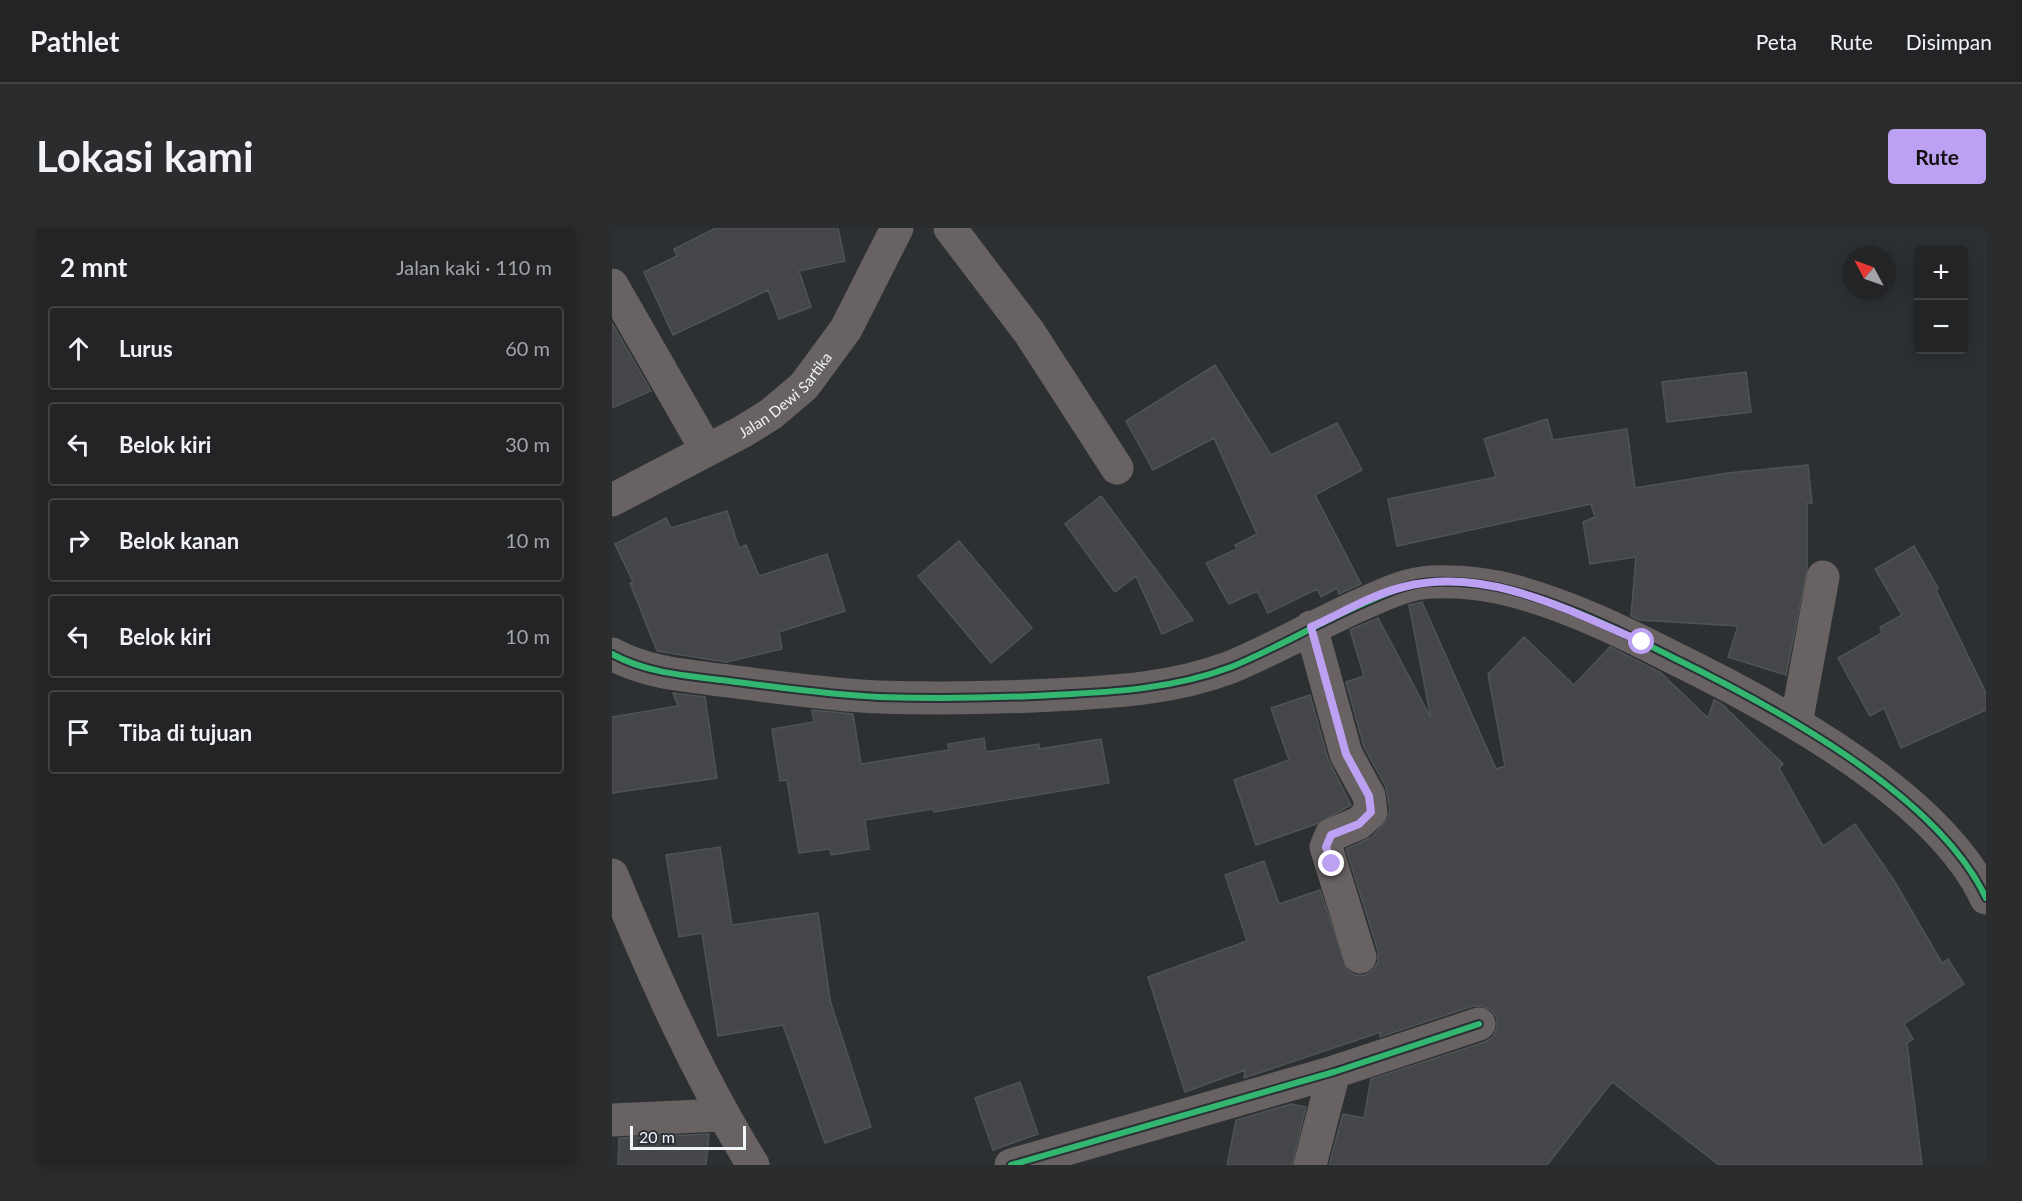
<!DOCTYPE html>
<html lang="id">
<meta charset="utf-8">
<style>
:root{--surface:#222426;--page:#2a2c2e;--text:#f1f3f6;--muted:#a2a4a7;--line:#3f4143;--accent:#bca0f2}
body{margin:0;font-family:Lato,sans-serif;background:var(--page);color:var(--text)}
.controls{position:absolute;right:18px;top:18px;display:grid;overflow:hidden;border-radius:6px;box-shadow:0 3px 15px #0003}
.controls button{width:54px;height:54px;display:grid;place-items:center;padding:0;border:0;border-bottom:2px solid var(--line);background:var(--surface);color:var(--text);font:30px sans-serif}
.compass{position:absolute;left:1230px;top:18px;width:54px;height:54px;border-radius:50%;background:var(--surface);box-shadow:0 3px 15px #0003;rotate:311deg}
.scale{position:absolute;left:18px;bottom:15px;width:116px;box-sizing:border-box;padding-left:6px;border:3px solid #f0f4f8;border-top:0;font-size:16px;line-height:21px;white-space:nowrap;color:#f0f4f8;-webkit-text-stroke:4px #2a3036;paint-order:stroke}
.stop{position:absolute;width:18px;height:18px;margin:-14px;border:4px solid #bca0f2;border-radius:50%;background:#fff}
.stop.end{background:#bca0f2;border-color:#fff;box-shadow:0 2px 6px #0008}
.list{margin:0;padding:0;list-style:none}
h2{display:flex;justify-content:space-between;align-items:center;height:78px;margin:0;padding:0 24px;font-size:26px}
h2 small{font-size:20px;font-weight:400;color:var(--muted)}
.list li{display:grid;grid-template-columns:39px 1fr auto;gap:18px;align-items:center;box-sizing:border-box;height:84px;margin:0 12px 12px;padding:0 12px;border:2px solid var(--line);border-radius:6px}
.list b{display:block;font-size:22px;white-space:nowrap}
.list em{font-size:20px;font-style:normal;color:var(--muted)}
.icon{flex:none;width:33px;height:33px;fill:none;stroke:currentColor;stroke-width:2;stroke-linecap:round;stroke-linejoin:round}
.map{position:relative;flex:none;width:1374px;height:937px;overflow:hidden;border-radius:6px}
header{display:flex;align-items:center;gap:36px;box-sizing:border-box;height:84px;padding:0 30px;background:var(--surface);border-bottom:2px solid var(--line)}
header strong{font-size:28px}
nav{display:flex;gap:33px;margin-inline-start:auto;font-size:21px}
.intro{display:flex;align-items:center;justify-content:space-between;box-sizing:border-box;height:144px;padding:0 36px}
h1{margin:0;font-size:42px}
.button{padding:15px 27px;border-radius:6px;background:var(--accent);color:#111;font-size:21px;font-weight:700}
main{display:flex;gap:36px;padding:0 36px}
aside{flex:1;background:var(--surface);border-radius:6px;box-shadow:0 3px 15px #0003}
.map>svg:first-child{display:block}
</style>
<header>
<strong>Pathlet</strong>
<nav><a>Peta</a><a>Rute</a><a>Disimpan</a></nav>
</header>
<div class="intro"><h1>Lokasi kami</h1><a class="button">Rute</a></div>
<main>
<aside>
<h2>2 mnt<small>Jalan kaki · 110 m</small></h2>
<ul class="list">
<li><svg class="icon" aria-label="ahead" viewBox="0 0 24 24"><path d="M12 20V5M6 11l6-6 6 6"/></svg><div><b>Lurus</b></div><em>60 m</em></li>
<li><svg class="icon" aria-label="left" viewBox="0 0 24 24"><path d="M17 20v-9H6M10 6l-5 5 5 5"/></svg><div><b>Belok kiri</b></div><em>30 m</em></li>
<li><svg class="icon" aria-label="right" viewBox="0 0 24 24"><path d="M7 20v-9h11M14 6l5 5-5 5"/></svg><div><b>Belok kanan</b></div><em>10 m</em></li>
<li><svg class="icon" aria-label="left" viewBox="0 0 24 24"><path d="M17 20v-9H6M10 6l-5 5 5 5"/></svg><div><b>Belok kiri</b></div><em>10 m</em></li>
<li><svg class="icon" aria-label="arrive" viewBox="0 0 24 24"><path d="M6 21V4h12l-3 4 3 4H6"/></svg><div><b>Tiba di tujuan</b></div></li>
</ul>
</aside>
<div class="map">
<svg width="1374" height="937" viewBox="0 0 1374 937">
<rect width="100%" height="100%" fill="#2d3033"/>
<path fill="#444649" stroke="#505356" stroke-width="1.5" d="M104,0H226L233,33L187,43L199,79L167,91L156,62L61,107L32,44L65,28L62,21Z
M0,95L39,163L0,180Z
M603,137L659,227L725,195L750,242L703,267L749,356L727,366L725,360L709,369L705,361L656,385L645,363L617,376L594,335L625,321L623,317L645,306L602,210L541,242L514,193Z
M1134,144L1139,184L1055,194L1050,154Z
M935,191L941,212L1015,201L1023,260L1116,245L1196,237L1200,275H1195V341L1174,447L1116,429L1126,398L1027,392L1019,388L1024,329L978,336L971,294L983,289L979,276L785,318L776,271L884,249L872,211Z
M489,268L524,315L581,392L550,406L524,348L503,364L453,296Z
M115,283L127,320L134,317L147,348L215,326L233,383L167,404L170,421L114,434L45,423L18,355L21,354L3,316L54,290L59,300Z
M347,313L420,400L379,435L306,348Z
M1302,318L1326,360L1324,362L1374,465V482L1289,520L1272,480L1258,488L1226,430L1270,405L1268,399L1290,387L1263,341Z
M810,374L884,541L893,538L876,446L912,409L962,457L998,419L1048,444L1096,490L1102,472L1110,476L1171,536L1167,540L1211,618L1243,596L1281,651L1330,735L1336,731L1352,756L1292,796L1301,811L1295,815L1310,937H1107L1000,854L935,937H717L731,886L752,890L759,851L873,814L881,809L885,799V790L879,782L870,778H861L768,809L769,804L632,850L633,842L573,864L536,749L635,713L613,647L652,633L667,676L708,662L735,742L743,747H753L761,742L766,734V723L734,621L760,609L776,591L778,582L774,559L752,519L734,454L752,448L738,402L766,390L819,490L797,377Z
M61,465L93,469L105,550L0,565V489L66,478Z
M698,467L716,531L739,577L707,595L644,617L622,552L677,532L659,480Z
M200,482L241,486L249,536L337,522L336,516L372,510L374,524L427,516V521L489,511L497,555L322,584L321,581L253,592L257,621L219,627L218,621L187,625L175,552L168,553L160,501L202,494Z
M108,619L120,697L206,685L218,772L259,899L213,915L171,797L106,808L90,705L67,709L54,627Z
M408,854L426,906L381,922L363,870Z
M679,876L694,879L680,937H615L624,892Z
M97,906L94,937H6L7,910Z"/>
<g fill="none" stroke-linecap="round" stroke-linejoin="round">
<path stroke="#696262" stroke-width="33" d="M338,0L417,104L505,240
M0,57L94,221
M699,399L734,526L757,568L759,584L747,595L719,607L714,619L748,729
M0,426C38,447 82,448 124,454C172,460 219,467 267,469C325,471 383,470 441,467C501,464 561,461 619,439C663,421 705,396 748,377C771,367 794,355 820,354C847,353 876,356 902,363C958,378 1011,404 1062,430C1162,479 1326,567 1374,670
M1184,496L1211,349
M0,647C41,746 85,846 141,937
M0,892L110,887
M399,937L722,844L867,796
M698,937L722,844"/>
<path stroke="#696262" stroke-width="33" id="s1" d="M0,272L130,204L159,186L192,158L234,101L285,0"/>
<g stroke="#2a3036" stroke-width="10">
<path id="cycleway" d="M0,426C38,447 82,448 124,454C172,460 219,467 267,469C325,471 383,470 441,467C501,464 561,461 619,439C663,421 705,396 748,377C771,367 794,355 820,354C847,353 876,356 902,363C958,378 1011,404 1062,430C1162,479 1326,567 1374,670
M399,937L722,844L867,796"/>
</g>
<use href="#cycleway" stroke="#33b770" stroke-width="6"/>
</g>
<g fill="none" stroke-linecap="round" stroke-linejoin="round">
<path stroke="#bca0f2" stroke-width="8" d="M720,636L714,619L719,607L747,596L759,584L757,568L734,526L699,399C728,386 759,367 791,359C874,338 956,382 1030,414"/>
</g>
<g text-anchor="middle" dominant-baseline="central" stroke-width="4.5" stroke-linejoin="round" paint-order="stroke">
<g font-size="15" fill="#f0f4f8" stroke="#2a3036">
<text stroke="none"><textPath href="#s1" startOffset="204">Jalan Dewi Sartika</textPath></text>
</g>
</g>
</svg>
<div class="controls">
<button>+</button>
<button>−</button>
</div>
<svg class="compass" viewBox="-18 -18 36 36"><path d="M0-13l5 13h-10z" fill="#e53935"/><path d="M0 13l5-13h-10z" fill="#a2a4a7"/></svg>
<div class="scale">20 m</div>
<div class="stop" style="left:1030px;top:414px"></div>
<div class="stop end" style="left:720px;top:636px"></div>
</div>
</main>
